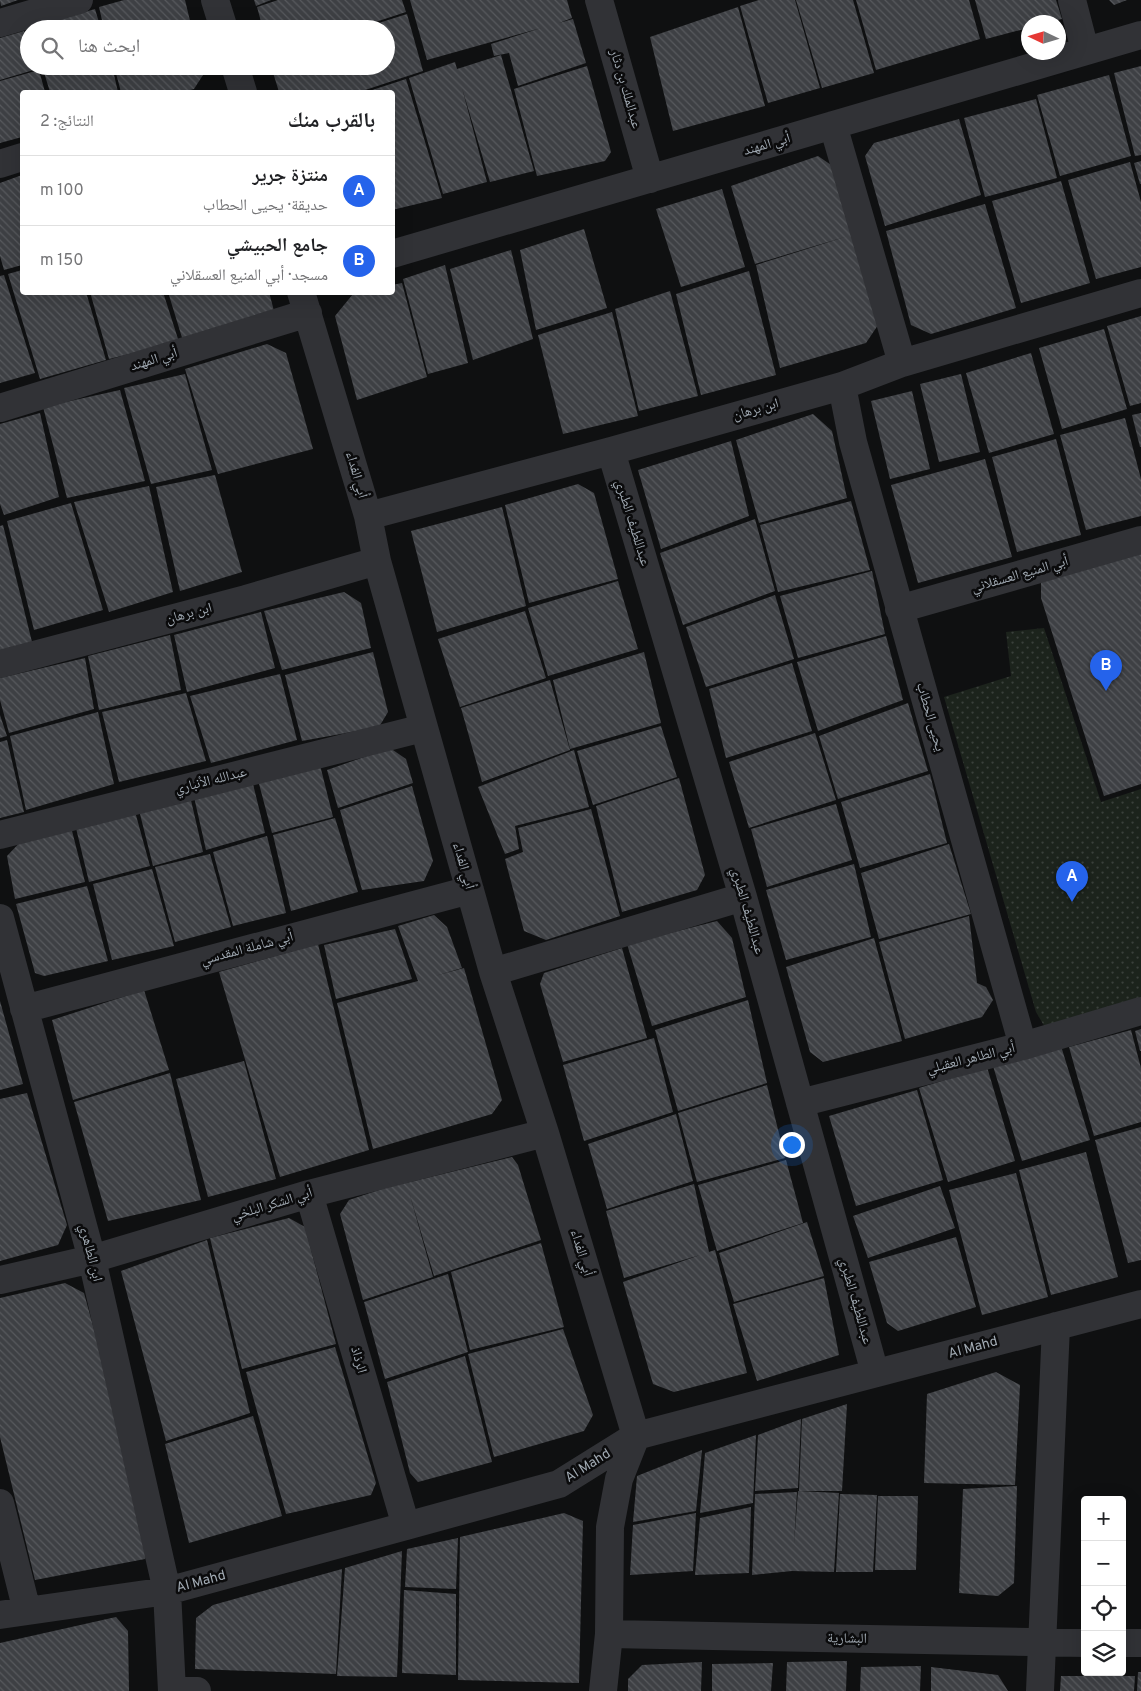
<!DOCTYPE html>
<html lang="ar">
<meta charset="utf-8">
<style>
:root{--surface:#fff;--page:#f6f6f6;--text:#202124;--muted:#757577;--line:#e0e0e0;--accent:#2563eb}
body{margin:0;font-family:Overpass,"Noto Naskh Arabic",sans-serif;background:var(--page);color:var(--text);direction:rtl}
.controls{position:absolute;right:15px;bottom:15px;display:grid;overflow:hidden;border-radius:5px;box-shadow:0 5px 20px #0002}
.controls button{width:45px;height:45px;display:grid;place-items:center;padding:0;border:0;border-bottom:1px solid var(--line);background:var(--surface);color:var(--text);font:25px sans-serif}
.compass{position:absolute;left:1021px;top:15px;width:45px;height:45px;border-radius:50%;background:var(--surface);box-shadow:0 5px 20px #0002;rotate:274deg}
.you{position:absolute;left:791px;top:1144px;width:18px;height:18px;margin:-12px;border:4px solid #fff;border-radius:50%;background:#1a73e8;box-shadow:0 0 0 8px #1a73e833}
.badge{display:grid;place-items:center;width:32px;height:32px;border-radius:50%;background:var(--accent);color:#fff;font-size:16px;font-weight:700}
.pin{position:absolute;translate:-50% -41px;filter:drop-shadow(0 1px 2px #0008)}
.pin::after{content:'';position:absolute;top:26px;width:18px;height:15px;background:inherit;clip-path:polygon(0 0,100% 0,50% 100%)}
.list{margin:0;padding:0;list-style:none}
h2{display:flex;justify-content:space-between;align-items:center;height:65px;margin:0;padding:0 20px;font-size:21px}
h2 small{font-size:16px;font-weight:400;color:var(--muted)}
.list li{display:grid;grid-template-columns:32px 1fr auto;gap:15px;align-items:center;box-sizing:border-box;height:70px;padding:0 20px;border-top:1px solid var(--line)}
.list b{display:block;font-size:19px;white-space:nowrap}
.list p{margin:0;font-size:16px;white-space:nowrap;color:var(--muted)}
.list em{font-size:16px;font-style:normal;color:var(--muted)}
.icon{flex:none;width:28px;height:28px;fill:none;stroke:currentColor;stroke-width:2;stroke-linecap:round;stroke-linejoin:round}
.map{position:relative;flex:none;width:1141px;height:1691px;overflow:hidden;direction:ltr}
.search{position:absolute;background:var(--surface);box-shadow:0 5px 20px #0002;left:20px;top:20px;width:375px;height:55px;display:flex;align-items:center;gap:12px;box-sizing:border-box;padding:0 18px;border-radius:28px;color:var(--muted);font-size:19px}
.panel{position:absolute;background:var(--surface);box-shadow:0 5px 20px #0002;left:20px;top:90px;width:375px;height:205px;border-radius:5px;direction:rtl}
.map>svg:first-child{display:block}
</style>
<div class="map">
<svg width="1141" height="1691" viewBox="0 0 1141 1691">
<defs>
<pattern id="park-dots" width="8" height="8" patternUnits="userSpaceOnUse" patternTransform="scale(1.25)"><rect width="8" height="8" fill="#1c231c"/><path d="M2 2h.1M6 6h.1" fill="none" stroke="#3a403b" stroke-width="1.8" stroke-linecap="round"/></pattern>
<pattern id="building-back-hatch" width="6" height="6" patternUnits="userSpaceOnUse" patternTransform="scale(1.25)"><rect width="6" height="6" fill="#3e4044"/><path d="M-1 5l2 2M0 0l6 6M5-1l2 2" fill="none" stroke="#57595d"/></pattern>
</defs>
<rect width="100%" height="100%" fill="#0f1011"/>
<path fill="url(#park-dots)" d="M1044,628L1101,802L1141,789V1002L1046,1029L1036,1012L944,697L1011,676L1006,632Z"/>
<path fill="url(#building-back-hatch)" d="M0,0H18L1,6Z
M124,0H185L192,29H104L99,7Z
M254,0H271L256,6Z
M278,0H402L406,12L354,29H263L257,7Z
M410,0H567L572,18L559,23L573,19L586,63L518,86L509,53L494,56L491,44L541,28L427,60Z
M759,0H795L820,88L768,103L740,6Z
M796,0H853L874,73L822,88Z
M856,0H969L980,39L876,70Z
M975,0H1056L1062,19L1049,22H1028V28L986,39Z
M1109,0H1127L1114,5Z
M738,7L765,106L673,131L650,37Z
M95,9L101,29H31V28Z
M407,14L423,71L359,92H279L271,66H386V29L363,28Z
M24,31L29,46V66H36L37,69L0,80V38Z
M501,55L534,171L490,182L462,88L487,182L443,194L409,78L455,62L457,69Z
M42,66H112L118,92H50Z
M114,66H201L203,75L194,89L183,92H121Z
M587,66L611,152L605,161L537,176L514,89Z
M1141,66V155L1135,156L1114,73Z
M39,70L45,92H22V137L0,143V81Z
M1109,75L1131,156L1060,176L1037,95Z
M406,79L442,198L392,210V92H366Z
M1036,99L1057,178L985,197L964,118Z
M959,119L981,195L885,226L865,156L874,143Z
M818,156L837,169L878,325L866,343L780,368L756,265L848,236L755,264L731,186Z
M1141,161V184H1140L1134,163Z
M1130,162L1141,202V267L1096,279L1068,180Z
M22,175V265L4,270L0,256V183Z
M1061,181L1090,283L1021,303L992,201Z
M722,189L745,267L681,287L656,209Z
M985,204L1016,308L931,334L911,325L886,231Z
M584,229L607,308L536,330L520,250Z
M511,250L533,339L473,360L450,269Z
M445,265L468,363L428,374L403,279Z
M22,270V292H86L106,360L40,379L8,274Z
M749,271L776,375L701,395L676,294Z
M4,275L35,373L0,383V276Z
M402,283L427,377L357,400L335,316L353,294L361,292H392V285Z
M670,291L698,396L639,411L615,309Z
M90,292H163L179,342L109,359Z
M168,292H269L274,311L183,341Z
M612,312L638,416L563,434L538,335Z
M1141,316V403L1130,406L1107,326Z
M1104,329L1127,409L1062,429L1039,348Z
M267,344L286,353L313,449L218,474L185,369Z
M1031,353L1054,434L989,453L966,373Z
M185,374L212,470L151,484L124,388Z
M961,374L980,452L939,462L920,384Z
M120,390L145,481L67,498L43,407Z
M912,391L930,469L890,479L871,401Z
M40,413L59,497L4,515L0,504V424Z
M1141,413V447H1140L1132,415Z
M813,414L832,431L847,498L759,523L736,440Z
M1125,418L1141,479V516L1086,530L1060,435Z
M1056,439L1081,535L1017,552L992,457Z
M731,441L749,516L661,549L638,470Z
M985,459L1012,557L918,583L891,485Z
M215,475L242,572L180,591L156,487Z
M578,484L594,493L618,579L529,603L505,505Z
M149,486L173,592L109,612L74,502Z
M851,501L870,570L778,592L760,525Z
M71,503L103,610L34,630L7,521Z
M502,507L526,606L437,632L411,531Z
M755,519L775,591L683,625L660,553Z
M3,525L32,642L0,651V526Z
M1141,548V784L1104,796L1041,598V579Z
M872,571L885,634L798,658L780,596Z
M618,581L638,649L548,676L528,608Z
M344,592L361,603L371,648L282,670L264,611Z
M775,595L794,659L706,687L686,627Z
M525,611L546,678L460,707L438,639Z
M261,612L275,668L187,692L174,635Z
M170,635L181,690L99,710L88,656Z
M886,636L903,700L818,731L797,662Z
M373,652L388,712L379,727L302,741L285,675Z
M644,652L661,723L570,749L553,680Z
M85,658L94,709L9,733L0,700V678Z
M792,663L812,731L726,758L709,689Z
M280,674L297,740L211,763L190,696Z
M550,680L570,750L482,782L461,708Z
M186,693L206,761L119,782L102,712Z
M908,703L928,771L838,799L819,736Z
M98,712L114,784L26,810L10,736Z
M0,715L7,736L0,738Z
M661,726L677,777L593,805L577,751Z
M815,733L836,800L749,828L729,762Z
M7,740L24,812L0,818V742Z
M390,748L406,759L413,783L338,808L327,770Z
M574,750L589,807L515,826L519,849L505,854L478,787Z
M320,765L333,817L272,833L258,780Z
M930,774L947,843L860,868L841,802Z
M679,778L705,875L697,890L622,912L596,806Z
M253,784L265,833L206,850L194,797Z
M412,786L433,861L424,881L362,890L340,810Z
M190,796L203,852L153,866L139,810Z
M836,804L852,860L767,887L751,829Z
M134,808L150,866L89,882L75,824Z
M591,809L620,916L546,940L524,931L505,859L523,852L518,828Z
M335,818L358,892L291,911L273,835Z
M70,823L85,882L15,899L7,856L27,835Z
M267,836L286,913L233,926L213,852Z
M949,844L971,914L879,939L861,873Z
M210,854L231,927L175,942L155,867Z
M854,864L871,937L786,960L766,890Z
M152,869L174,946L112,960L93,884Z
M87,886L108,961L44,976L35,973L16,904Z
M434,915L447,927L462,968L435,976L464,968L502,1100L492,1114L373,1149L337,1003L418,981L398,926Z
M969,916L977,983L986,987L993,1000L982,1017L905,1039L879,942Z
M717,921L732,938L746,997L652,1026L627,944Z
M395,929L412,979L336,999L324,945Z
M874,938L902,1041L823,1062L810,1052L786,967Z
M318,944L369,1150L280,1177L219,972Z
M622,948L647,1038L563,1062L540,984L544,973Z
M144,990L169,1070L73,1100L52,1020Z
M748,1000L767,1083L678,1111L655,1030Z
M0,1001L23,1084L0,1090Z
M1141,1029V1051H1140L1135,1031Z
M1131,1030L1141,1068V1122L1094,1136L1069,1047Z
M654,1038L673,1112L584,1141L563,1065Z
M1061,1046L1090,1140L1022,1161L993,1066Z
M244,1061L276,1179L208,1197L176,1079Z
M987,1067L1015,1161L948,1182L919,1088Z
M170,1073L201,1200L108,1221L74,1102Z
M767,1085L785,1158L697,1182L678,1113Z
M917,1090L943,1180L856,1206L829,1116Z
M27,1093L67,1225L58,1245L0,1261V1099Z
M676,1114L693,1181L607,1209L588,1144Z
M1141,1127V1260L1128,1263L1095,1140Z
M1086,1152L1118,1277L1051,1295L1019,1170Z
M512,1157L518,1165L541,1240L434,1276L409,1192L433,1277L363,1300L340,1214L349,1200L406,1181V1183Z
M786,1160L803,1223L717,1251L698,1185Z
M1016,1173L1048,1297L982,1315L949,1190Z
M694,1184L709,1252L715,1250L747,1373L674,1392L653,1384L623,1282L700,1255L624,1278L606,1211Z
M940,1186L955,1228L868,1258L853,1216Z
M289,1218L305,1227L336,1344L242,1369L210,1238Z
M807,1222L824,1276L734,1302L719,1253Z
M956,1237L976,1307L898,1331L887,1323L869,1262Z
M207,1240L250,1413L166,1441L121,1271Z
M541,1243L564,1327L470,1350L451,1272Z
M448,1274L468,1352L385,1379L364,1302Z
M824,1278L839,1355L757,1381L733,1304Z
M65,1283L84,1293L153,1544L145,1559L35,1580L0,1437V1298Z
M563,1329L593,1415L584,1431L494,1457L468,1354Z
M335,1347L376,1483L371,1495L286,1514L246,1372Z
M465,1356L492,1462L418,1482L410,1473L387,1382Z
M996,1372L1020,1385L1015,1485L924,1483L927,1394Z
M847,1404L842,1491H799L802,1419Z
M253,1416L282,1516L189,1543L165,1444Z
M801,1419L798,1488L755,1491L758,1435Z
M756,1435L753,1503L700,1513L705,1453Z
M702,1450L696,1511L633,1522L637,1476Z
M1017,1486L1014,1583L998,1596L959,1593L963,1489Z
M798,1491L839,1493L834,1572L792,1571L752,1575L755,1494L797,1492L794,1545Z
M840,1494L877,1495L873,1572H836Z
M878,1496H918L916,1570H875Z
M751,1507L749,1573L695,1575L700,1518Z
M564,1513L583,1521L579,1683L458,1680L460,1537Z
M696,1513L693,1571L630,1575L633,1525Z
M458,1538L456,1589L405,1587L407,1549Z
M402,1551L397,1677L337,1676L345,1568Z
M342,1569L336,1674L195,1669L196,1618L213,1605Z
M404,1590L456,1594V1675L402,1673Z
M116,1617L128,1631L129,1691H0V1643Z
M847,1661L846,1691H786L787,1662Z
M702,1662L701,1691H628V1679L642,1665Z
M773,1663L771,1691H712V1664Z
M921,1666L920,1691H860L861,1667Z
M931,1667L998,1675L1008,1691H931Z
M1138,1672H1141V1691H1137Z
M1061,1676H1135L1134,1691H1060Z"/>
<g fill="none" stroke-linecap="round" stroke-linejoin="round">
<path stroke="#313236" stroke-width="28" d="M215,0L224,29
M599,0L650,179
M1072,0L1085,50
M0,23L79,0
M235,66L243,92
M833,125L902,363
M0,164L22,157
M392,254L1141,35
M301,292L368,516L377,561L493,972L545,1133L636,1436L619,1479L610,1527L609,1634L603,1691
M842,386L853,442L1023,1046
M0,408L308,313
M611,451L743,897L875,1373
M368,516L611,451L842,386L902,363L1141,293
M899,609L1141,540
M0,664L246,599L377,561
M0,835L423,728
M0,918L92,1259L167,1591L172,1691
M493,972L743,897
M24,1009L470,890
M800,1103L1023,1046L1141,1011
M309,1194L406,1526
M0,1280L92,1259L309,1194L545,1133
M0,1503L27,1611
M0,1615L167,1591L406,1526L559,1484L636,1436L1141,1304
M609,1634L1085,1643
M1122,1643H1141
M172,1690L197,1691
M1040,1691L1056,1326"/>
</g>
<g text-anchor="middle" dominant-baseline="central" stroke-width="5" stroke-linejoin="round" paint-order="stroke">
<g font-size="14" fill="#a0a9b2" stroke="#0b0b0c">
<text transform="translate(625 89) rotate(74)">عبدالملك بن دثار</text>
<text transform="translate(767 145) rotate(-16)">أبي المهند</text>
<text transform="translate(154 360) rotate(-17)">أبي المهند</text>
<text transform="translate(756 410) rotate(-16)">ابن برهان</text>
<text transform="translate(356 475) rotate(74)">أبي الفداء</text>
<text transform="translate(632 523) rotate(73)">عبداللطيف الطبري</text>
<text transform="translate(1020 575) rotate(-16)">أبي المنيع العسقلاني</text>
<text transform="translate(189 614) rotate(-15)">ابن برهان</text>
<text transform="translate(930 717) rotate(74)">يحيى الحطاب</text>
<text transform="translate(211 781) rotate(-14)">عبدالله الأنباري</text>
<text transform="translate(463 866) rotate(74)">أبي الفداء</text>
<text transform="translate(747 911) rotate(74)">عبداللطيف الطبري</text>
<text transform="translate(247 949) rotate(-15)">أبي شاملة المقدسي</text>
<text transform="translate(971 1059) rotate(-14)">أبي الطاهر العقيلي</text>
<text transform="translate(272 1205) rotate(-17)">أبي الشكر البلخي</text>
<text transform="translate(90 1253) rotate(76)">ابن الطاهري</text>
<text transform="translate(581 1253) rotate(73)">أبي الفداء</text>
<text transform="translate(855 1301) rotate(74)">عبداللطيف الطبري</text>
<text transform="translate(973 1348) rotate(-15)">Al Mahd</text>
<text transform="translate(358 1360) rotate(74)">الرذاذ</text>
<text transform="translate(588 1466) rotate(-32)">Al Mahd</text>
<text transform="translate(201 1582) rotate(-15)">Al Mahd</text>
<text transform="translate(847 1639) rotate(1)">البشارية</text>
</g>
</g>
</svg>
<div class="controls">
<button>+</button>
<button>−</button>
<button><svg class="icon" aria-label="locate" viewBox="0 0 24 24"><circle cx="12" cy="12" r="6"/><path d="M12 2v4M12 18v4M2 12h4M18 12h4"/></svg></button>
<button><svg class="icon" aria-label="layers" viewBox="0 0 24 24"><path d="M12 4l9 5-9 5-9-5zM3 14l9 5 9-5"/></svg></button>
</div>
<svg class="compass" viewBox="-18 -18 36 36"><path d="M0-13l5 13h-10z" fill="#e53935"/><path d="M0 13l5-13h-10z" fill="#757577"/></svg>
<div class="you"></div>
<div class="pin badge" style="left:1072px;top:902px">A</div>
<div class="pin badge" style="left:1106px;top:691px">B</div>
<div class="search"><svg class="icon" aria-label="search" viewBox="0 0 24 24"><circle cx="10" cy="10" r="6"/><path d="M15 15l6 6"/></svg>ابحث هنا</div>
<section class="panel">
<h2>بالقرب منك<small>النتائج: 2</small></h2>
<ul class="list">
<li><span class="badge">A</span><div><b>منتزة جرير</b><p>حديقة · يحيى الحطاب</p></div><em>100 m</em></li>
<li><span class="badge">B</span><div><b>جامع الحبيشي</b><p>مسجد · أبي المنيع العسقلاني</p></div><em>150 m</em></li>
</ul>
</section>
</div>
